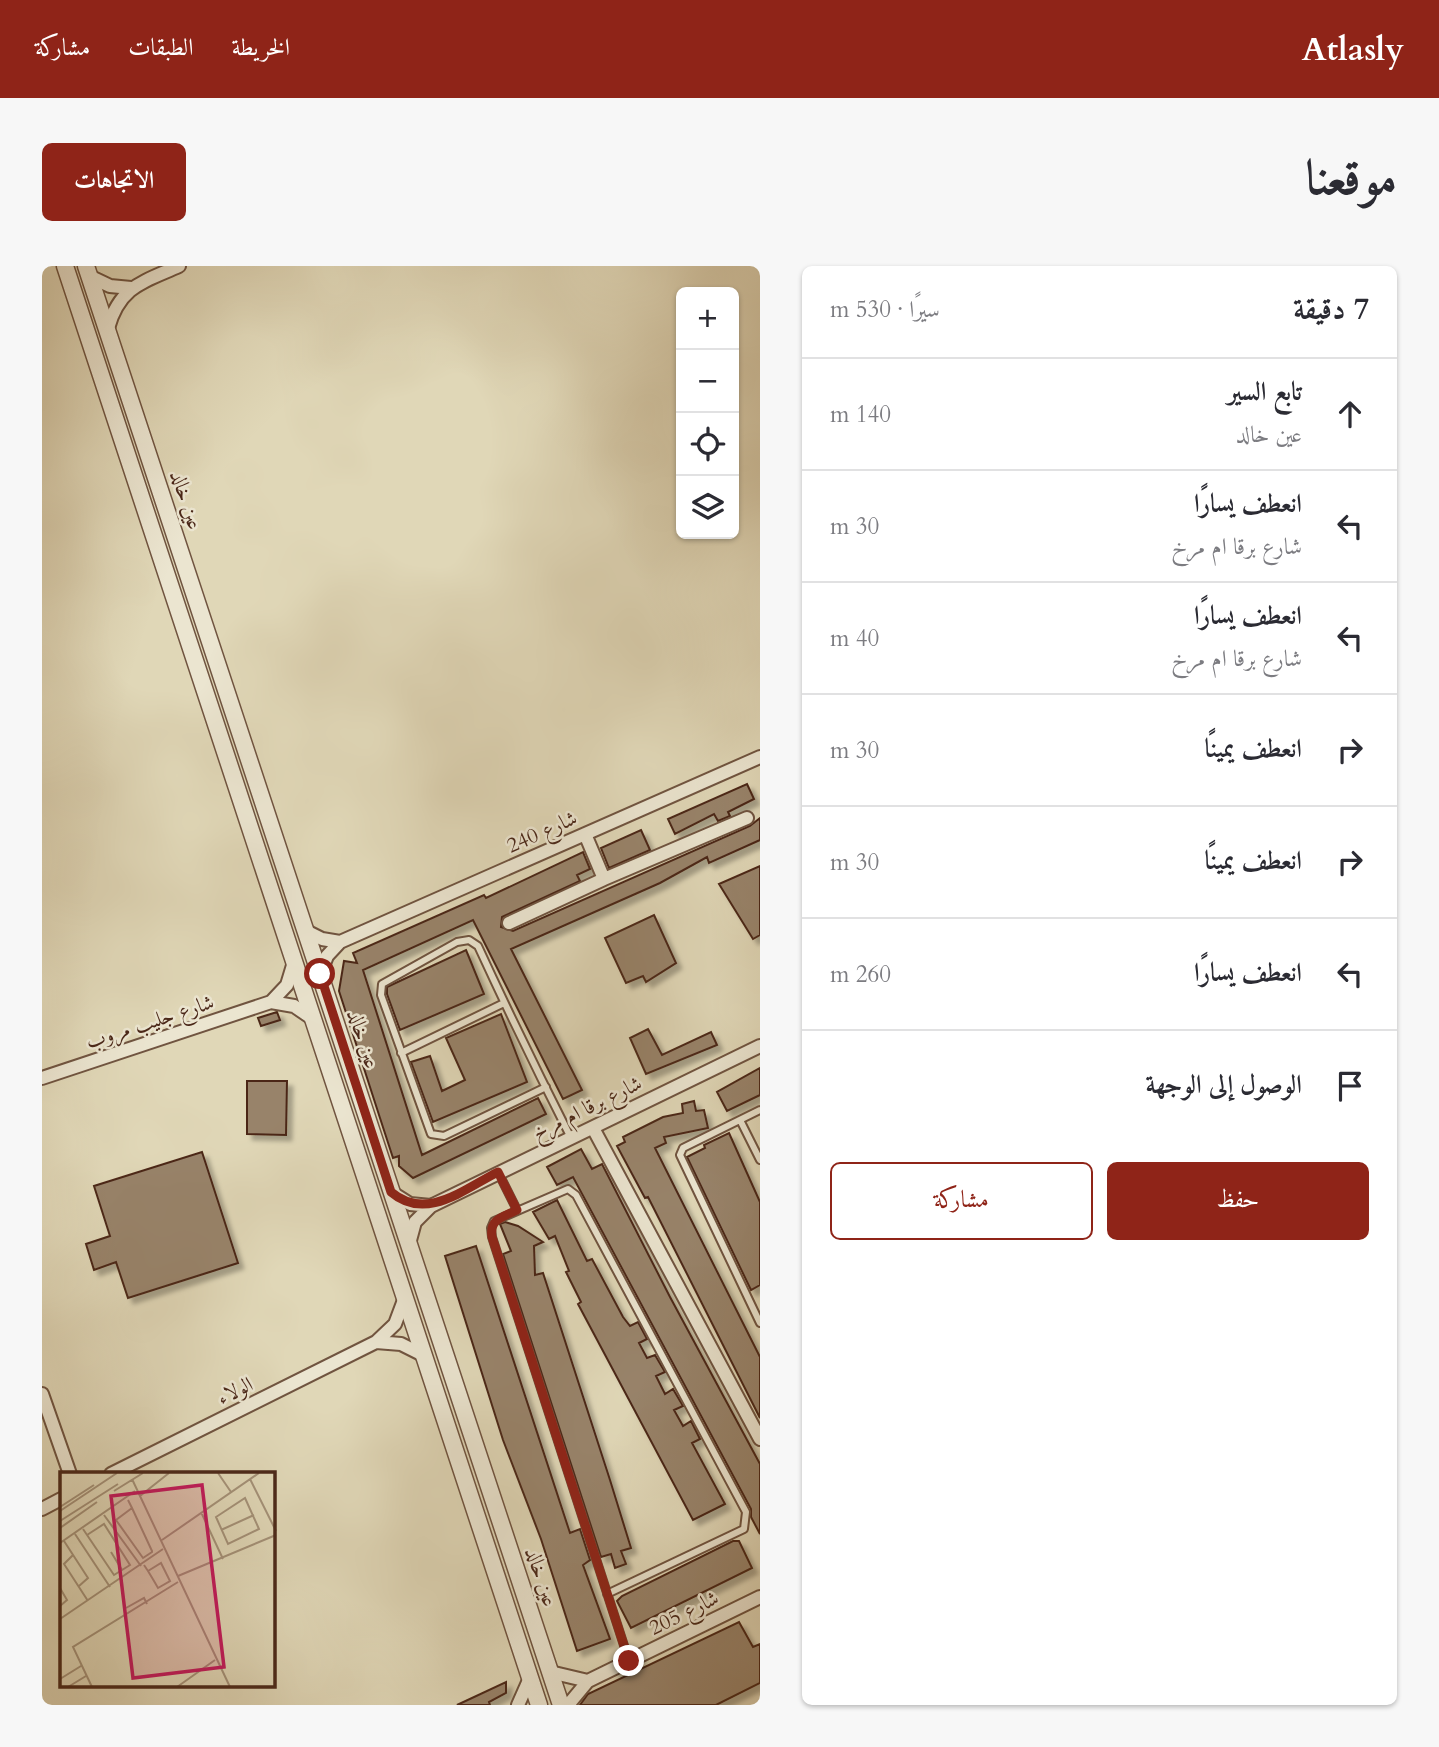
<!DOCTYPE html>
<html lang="ar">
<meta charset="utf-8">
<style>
:root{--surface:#fff;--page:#f7f7f7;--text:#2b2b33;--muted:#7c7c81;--line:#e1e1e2;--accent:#8f2418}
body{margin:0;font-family:Cardo,Amiri,serif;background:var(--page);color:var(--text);direction:rtl}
.controls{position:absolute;right:21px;top:21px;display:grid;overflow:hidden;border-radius:10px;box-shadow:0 2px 5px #0004}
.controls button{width:63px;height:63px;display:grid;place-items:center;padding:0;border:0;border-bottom:2px solid var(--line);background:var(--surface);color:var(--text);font:35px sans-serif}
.stop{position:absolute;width:21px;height:21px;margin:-16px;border:5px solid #8f2418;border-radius:50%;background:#fff}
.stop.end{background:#8f2418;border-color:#fff;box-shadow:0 2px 7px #0008}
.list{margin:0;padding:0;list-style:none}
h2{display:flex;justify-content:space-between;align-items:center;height:91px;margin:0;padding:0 28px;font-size:30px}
h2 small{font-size:23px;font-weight:400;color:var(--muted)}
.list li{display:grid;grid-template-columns:46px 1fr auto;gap:21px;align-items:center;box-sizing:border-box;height:112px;padding:0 28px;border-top:2px solid var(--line)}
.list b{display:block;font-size:26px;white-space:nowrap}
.list p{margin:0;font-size:23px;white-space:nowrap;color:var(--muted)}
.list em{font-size:23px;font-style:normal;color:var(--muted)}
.actions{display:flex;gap:14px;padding:21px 28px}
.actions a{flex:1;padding:16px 0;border:2px solid var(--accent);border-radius:10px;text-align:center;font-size:24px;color:var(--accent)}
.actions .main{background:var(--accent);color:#fff}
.icon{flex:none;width:38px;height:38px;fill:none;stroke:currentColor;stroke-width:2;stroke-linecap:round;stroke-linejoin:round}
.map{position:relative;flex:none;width:718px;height:1439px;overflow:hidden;direction:ltr;border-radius:10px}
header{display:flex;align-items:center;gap:42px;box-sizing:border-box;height:98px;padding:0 35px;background:var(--accent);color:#fff}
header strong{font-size:33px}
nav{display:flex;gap:38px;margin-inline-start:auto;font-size:24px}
.intro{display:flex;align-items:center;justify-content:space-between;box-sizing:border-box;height:168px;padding:0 42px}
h1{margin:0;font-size:49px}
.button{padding:18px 32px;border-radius:10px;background:var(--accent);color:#fff;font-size:24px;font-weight:700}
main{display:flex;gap:42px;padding:0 42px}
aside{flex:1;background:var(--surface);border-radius:10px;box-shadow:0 2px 5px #0004}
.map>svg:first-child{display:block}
</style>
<header>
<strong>Atlasly</strong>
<nav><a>الخريطة</a><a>الطبقات</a><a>مشاركة</a></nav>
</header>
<div class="intro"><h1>موقعنا</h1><a class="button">الاتجاهات</a></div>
<main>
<aside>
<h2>7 دقيقة<small>سيرًا · 530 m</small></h2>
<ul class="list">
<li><svg class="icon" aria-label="ahead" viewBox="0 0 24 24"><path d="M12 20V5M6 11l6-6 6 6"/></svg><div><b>تابع السير</b><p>عين خالد</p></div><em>140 m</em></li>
<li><svg class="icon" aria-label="left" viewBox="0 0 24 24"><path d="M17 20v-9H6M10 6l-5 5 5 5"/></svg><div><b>انعطف يسارًا</b><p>شارع برقا ام مرخ</p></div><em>30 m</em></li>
<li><svg class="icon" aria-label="left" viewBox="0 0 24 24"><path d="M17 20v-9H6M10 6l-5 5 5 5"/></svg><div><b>انعطف يسارًا</b><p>شارع برقا ام مرخ</p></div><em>40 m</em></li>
<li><svg class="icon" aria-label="right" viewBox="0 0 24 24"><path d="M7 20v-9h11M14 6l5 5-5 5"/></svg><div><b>انعطف يمينًا</b></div><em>30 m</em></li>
<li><svg class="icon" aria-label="right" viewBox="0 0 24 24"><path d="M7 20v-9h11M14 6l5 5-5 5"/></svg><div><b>انعطف يمينًا</b></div><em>30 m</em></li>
<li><svg class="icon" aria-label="left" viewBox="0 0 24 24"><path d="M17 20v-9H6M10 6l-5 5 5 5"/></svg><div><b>انعطف يسارًا</b></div><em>260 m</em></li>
<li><svg class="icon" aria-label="arrive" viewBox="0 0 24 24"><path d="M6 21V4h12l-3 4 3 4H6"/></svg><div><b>الوصول إلى الوجهة</b></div></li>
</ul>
<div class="actions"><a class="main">حفظ</a><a>مشاركة</a></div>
</aside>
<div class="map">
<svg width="718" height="1439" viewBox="0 0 718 1439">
<defs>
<filter id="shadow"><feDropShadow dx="5.5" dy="5.5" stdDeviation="2" flood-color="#0004"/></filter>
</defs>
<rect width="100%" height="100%" fill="#e0d7b7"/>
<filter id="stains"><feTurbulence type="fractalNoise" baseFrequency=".00286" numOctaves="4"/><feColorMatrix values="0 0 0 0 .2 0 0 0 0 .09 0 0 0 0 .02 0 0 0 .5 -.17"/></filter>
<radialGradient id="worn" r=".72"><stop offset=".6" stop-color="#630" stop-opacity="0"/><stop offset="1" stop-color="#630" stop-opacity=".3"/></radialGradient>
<path fill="#98836b" stroke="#4b2819" stroke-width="2" filter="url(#shadow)" d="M705,518L712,533L686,546L688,550L676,555L672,548L633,568L626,553Z
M718,552V574L667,597L665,591L618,617L469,683L540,824L521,833L431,654L321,704L380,889L496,832L504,848L371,912L357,900V890L351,892L338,852L297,725L302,695L315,697L311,687L442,629L444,632L541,586L548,603L535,609L538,615L460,651L459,661L471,665L708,560Z
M599,564L608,584L567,602L559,582Z
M718,600V669L711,673L677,618Z
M612,649L634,697L604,716L601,710L584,717L563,672Z
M424,684L442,728L358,764L345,728V721Z
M235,746L238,754L219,760L216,752Z
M459,748L485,816L391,856L369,796L388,790L400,825L423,814L404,772Z
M606,763L620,789L669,766L675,779L604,808L588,772Z
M718,802V829L685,845L675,826Z
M205,815H245L244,869L205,868Z
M652,835L654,845L662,844L666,862L622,871L624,877L613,882L718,1091V1152L606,931L603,932L575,880L583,876L581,871L621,851L641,847L640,838Z
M687,867L718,936V1019L709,1024L645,891L663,882L662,879Z
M539,883L550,903L560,898L628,1031L718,1198V1268L709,1251V1243L531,911L515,919L505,901Z
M160,886L196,997L86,1032L74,996L52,1004L44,978L68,970L52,920Z
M515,934L545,995L550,993L581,1051L588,1060L596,1056L605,1073L597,1077L605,1092L613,1089L623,1106L614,1110L623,1128L631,1123L641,1140L632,1144L641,1160L649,1155L658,1173L650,1177L683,1238L651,1254L536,1038L539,1036L524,1006L527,1005L513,970L507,973L491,946Z
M463,956L476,960L501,976L492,980L493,1009L501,1007L568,1214L589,1282L579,1285L584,1298L573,1302L569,1288L559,1291L461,988L469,985L458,958Z
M434,980L528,1267L538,1263L548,1294L541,1299L568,1373L535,1385L499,1273L461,1174L403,990Z
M691,1275H697L710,1302L589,1362L575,1335L580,1330Z
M697,1356L711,1381L718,1378V1417L674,1439H538L546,1428Z
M464,1416V1427L447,1436L448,1439H415Z"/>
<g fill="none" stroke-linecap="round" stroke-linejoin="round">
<g stroke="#705440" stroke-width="10">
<path id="service" d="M359,787L462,737
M504,821L402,870L389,868L339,729L340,718L415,676L427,674L436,680C466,745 497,809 529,872
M718,844L641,882L638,889L718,1057
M698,854L718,894
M456,906L475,944
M565,1328L702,1263L704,1246L534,929L526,923L452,955L449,962L450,971L587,1395"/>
</g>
<g stroke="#705440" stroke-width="16">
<path id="minor" d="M47,10L68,20L89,22
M66,62C78,20 101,16 137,0
M543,568L562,613L705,552
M467,657L562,613
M264,665L280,673L298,676
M278,708L285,690L298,676L718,491
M229,736L245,719L252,696
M0,812L229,736L252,740L271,753
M551,862L718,1173
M349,926L368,938L389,940
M367,978L373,956L389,940L718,780
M334,1076L359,1078L381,1089
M0,1128L28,1208
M69,1208L334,1076L353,1058L362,1034
M0,1243L19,1233
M508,1406L546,1415
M476,1439L488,1412
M526,1439L546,1415L718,1331"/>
</g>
<g stroke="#705440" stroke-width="19">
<path id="tertiary" d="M23,0L497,1439
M44,0L519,1439"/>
</g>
<use href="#service" stroke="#ebe5d0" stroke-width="6"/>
<use href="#minor" stroke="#ebe5d0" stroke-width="12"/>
<use href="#tertiary" stroke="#ebe5d0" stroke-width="16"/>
</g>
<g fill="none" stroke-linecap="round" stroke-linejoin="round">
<path stroke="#8f2418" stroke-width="9" d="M278,708L349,926C384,956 422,923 456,906L475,944C461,951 447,953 450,971L587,1395"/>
</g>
<g text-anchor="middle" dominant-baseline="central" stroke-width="5" stroke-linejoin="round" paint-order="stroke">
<g font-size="21" fill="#4b2819" stroke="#ebe5d0">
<text transform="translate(144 234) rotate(72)">عين خالد</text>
<text transform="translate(500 566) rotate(-24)">شارع 240</text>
<text transform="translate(108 756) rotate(-18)">شارع جليب مروب</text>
<text transform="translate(321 773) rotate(72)">عين خالد</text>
<text transform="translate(545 842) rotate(-26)">شارع برقا ام مرخ</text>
<text transform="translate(193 1125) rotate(-26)">الولاء</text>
<text transform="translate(499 1311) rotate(72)">عين خالد</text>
<text transform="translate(642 1347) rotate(-26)">شارع 205</text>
</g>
</g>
<g transform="translate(18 1206)">
<rect width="215" height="215" fill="#e0d7b7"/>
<path fill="none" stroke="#a49178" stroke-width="2" d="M158,1L171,20M72,7L170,215M190,7L216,59M54,19L83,1M80,24L109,1M185,26L199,57L168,72L156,45ZM68,28L72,36L92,79V80L83,86L56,48L72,36M0,35L34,13M0,39L57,1M141,40L163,87M44,43L81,94M0,49L58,12M0,56L37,30M23,57L54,103L70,93L44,52L27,63M161,58L194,43M15,62L50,115M102,68L199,1M4,69L28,106L19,114M0,71L75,19M51,80L62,98M13,83L4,92L28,129M84,93L88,99L94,109L98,116L110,109L101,91L88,99M118,104L216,63M0,116L7,128L0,134M66,136L84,126L87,132M0,147L103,77M0,207L21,194M8,215L26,204M32,215L13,175L118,110M117,215L155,188"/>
<path fill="#c2185b" fill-opacity="0.15" stroke="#c2185b" stroke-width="3.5" d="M142,13L164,195L73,206L51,24Z"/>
<rect width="215" height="215" fill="none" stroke="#4b2819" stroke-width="3.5"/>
</g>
<rect width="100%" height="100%" filter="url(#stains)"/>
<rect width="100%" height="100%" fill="url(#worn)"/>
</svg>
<div class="controls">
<button>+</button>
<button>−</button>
<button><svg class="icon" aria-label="locate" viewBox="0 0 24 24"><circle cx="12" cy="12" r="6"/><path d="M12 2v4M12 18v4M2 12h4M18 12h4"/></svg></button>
<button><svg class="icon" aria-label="layers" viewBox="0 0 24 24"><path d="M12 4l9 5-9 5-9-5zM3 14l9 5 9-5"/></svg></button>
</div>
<div class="stop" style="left:278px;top:708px"></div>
<div class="stop end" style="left:587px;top:1395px"></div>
</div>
</main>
